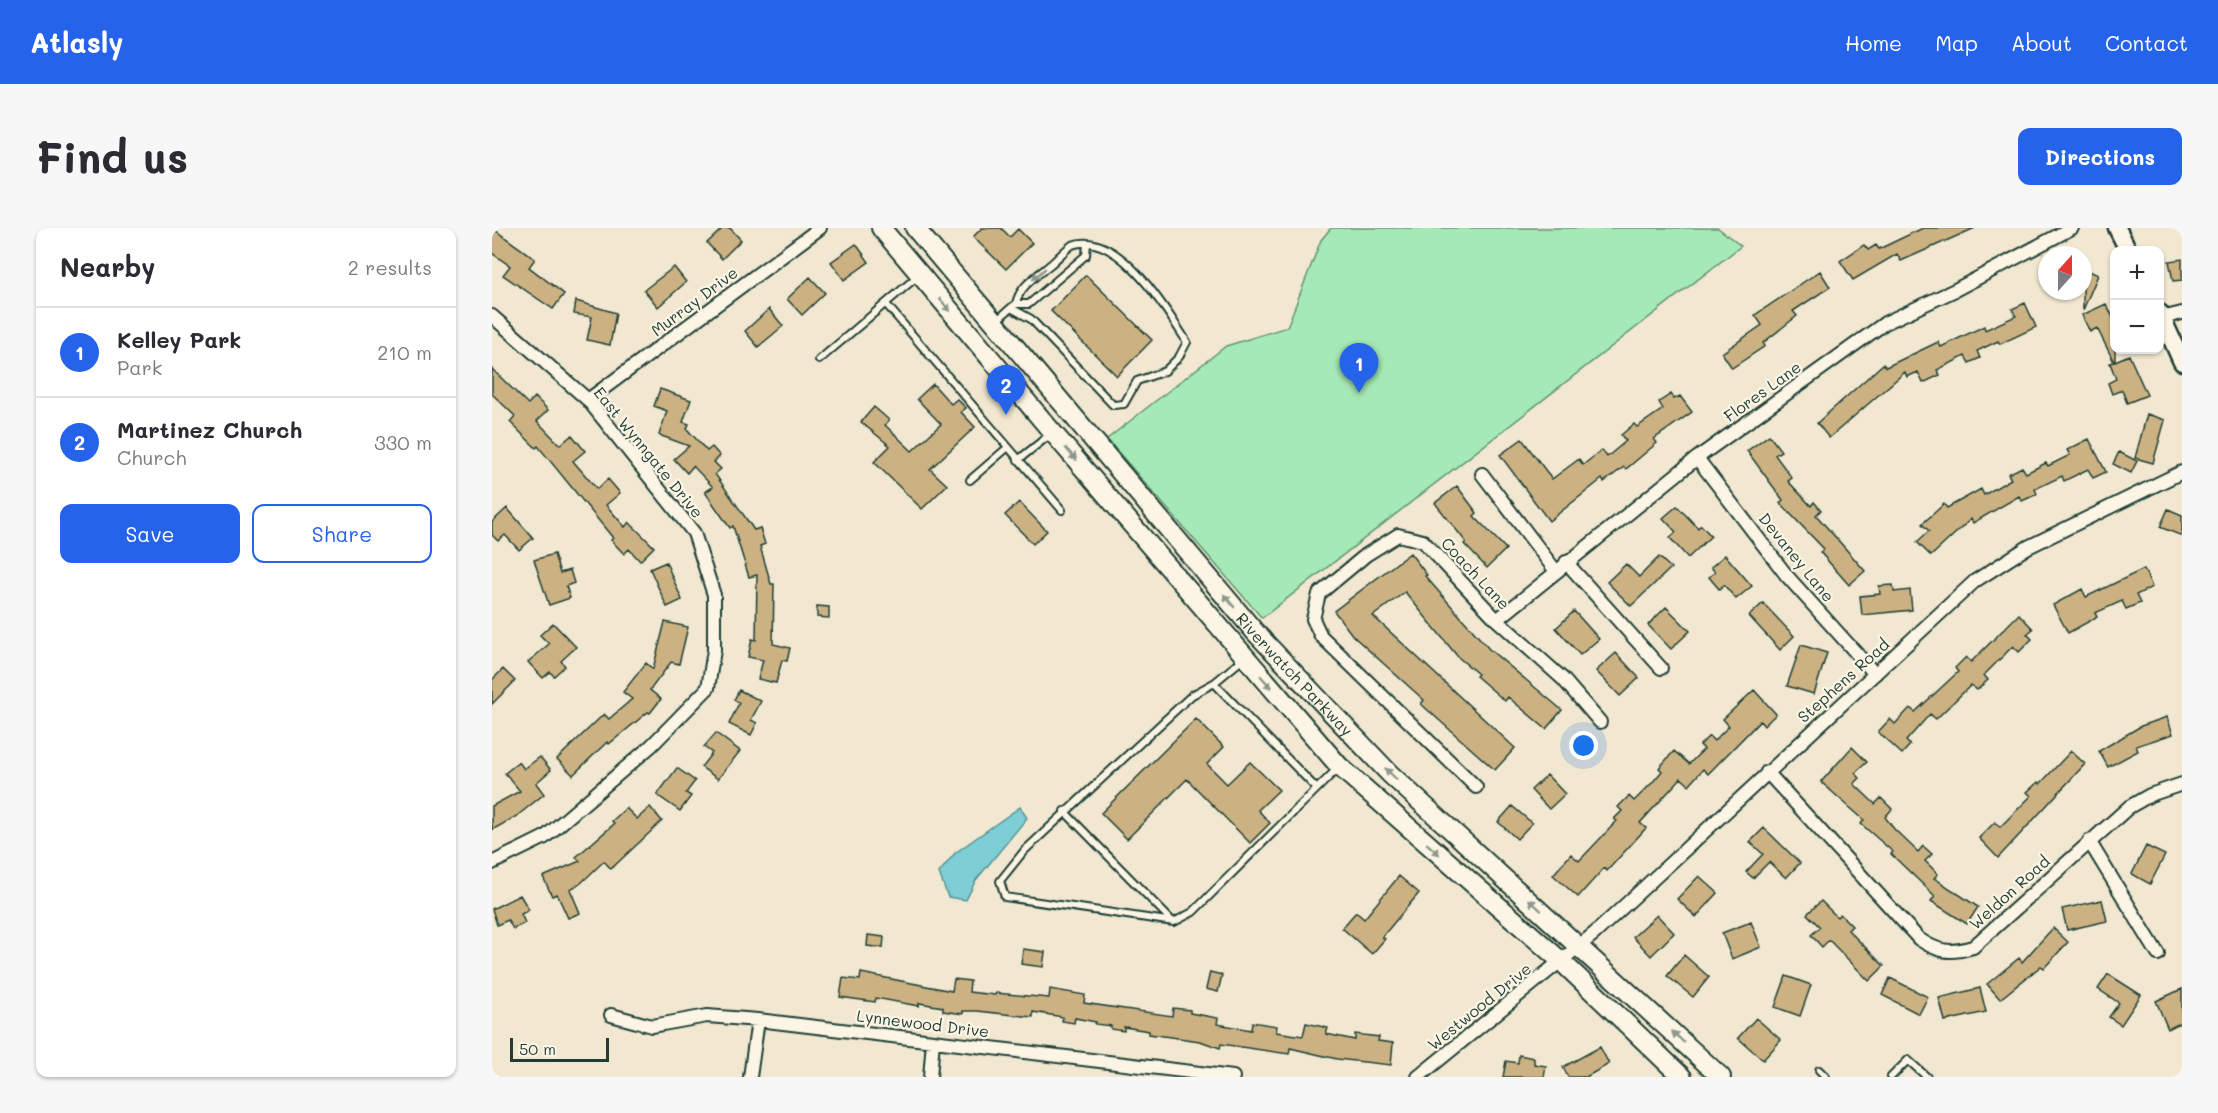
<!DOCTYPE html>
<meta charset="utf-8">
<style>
:root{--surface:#fff;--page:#f7f7f7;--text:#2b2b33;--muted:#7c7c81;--line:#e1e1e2;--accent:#2563eb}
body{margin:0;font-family:Mali,sans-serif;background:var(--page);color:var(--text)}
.controls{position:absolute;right:18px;top:18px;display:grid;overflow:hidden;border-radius:12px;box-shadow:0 2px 4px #0004}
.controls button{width:54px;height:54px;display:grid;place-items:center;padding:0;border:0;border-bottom:2px solid var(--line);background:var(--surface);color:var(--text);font:30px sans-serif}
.compass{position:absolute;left:1546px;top:18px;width:54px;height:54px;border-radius:50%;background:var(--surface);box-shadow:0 2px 4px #0004;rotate:21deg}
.scale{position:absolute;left:18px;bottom:15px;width:99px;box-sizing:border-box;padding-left:6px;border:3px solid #1f3d34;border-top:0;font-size:16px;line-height:21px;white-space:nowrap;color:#1f3d34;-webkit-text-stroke:4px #fcf5e5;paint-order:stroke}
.you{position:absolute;left:1092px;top:518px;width:21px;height:21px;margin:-15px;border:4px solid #fff;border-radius:50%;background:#1a73e8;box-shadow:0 0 0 9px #1a73e833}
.badge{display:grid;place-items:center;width:39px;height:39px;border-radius:50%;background:var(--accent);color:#fff;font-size:20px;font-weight:700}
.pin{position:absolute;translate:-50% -50px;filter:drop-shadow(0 2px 3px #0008)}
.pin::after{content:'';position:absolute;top:32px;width:21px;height:18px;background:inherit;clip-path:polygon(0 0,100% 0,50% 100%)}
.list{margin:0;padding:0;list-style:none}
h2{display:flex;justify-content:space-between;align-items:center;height:78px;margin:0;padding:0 24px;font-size:26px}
h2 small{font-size:20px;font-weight:400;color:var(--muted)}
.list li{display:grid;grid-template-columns:39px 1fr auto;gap:18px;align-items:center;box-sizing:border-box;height:90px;padding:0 24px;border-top:2px solid var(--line)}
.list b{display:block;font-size:22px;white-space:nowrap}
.list p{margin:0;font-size:20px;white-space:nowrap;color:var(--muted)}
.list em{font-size:20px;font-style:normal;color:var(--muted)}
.actions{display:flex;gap:12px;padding:18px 24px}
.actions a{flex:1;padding:14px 0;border:2px solid var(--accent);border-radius:12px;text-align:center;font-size:21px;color:var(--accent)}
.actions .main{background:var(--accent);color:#fff}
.map{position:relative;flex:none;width:1690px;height:849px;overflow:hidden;border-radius:12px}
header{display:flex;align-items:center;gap:36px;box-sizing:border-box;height:84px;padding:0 30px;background:var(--accent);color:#fff}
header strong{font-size:28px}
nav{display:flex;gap:33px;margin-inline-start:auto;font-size:21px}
.intro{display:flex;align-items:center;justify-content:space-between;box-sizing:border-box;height:144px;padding:0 36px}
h1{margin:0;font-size:42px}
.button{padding:15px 27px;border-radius:12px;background:var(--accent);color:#fff;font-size:21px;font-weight:700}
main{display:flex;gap:36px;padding:0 36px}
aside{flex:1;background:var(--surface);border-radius:12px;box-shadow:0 2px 4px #0004}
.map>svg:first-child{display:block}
</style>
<header>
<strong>Atlasly</strong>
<nav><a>Home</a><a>Map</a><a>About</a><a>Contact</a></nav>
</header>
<div class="intro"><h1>Find us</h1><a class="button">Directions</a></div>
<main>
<aside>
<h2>Nearby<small>2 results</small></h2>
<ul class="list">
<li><span class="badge">1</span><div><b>Kelley Park</b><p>Park</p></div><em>210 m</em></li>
<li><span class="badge">2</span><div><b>Martinez Church</b><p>Church</p></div><em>330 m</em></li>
</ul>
<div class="actions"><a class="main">Save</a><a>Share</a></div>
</aside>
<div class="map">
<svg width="1690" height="849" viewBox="0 0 1690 849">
<rect width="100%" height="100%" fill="#f2e8d1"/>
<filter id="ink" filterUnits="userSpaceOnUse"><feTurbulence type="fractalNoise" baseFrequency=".0167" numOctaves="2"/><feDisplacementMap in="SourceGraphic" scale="12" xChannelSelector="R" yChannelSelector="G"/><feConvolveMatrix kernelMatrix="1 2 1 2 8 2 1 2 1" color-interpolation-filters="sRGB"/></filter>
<g filter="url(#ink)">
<path fill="#a5eab6" stroke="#629475" stroke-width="1.5" d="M839,0H1226L1249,18L770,390L615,211L734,118L795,99L829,12Z"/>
<path fill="#7dced5" stroke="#579495" stroke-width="1.5" d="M528,579L535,590L484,652L474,672L456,669L447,645L463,625Z"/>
<path fill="#ccb282" stroke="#1f3d34" stroke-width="1.5" d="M0,0L43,31L37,39L72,66L61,81L11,47L18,38L0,25Z
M231,0H238L249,12L230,31L215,15Z
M490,0H509L518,9L526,1L540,15L514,41L481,9Z
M1431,0H1483L1409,33L1405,26L1361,52L1348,33L1372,17L1376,22L1384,17L1387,21Z
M364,16L377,34L352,52L339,34Z
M1690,31V52L1681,53L1677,33Z
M182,39L194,54L166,79L152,62Z
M1591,40L1606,47L1591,82Z
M1328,43L1338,59L1301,83L1305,88L1271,115L1273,118L1240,140L1230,125L1270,97L1263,87Z
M594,47L660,112L625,148L559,83Z
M318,49L333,65L310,87L295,71Z
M84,73L124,85L118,117L95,112L100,89L82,86Z
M1533,75L1544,99L1508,116L1506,113L1485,123L1488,130L1477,135L1473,128L1445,142L1448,147L1431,155L1426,144L1415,149L1413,144L1337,210L1325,195L1391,136L1394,139L1446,114L1449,119L1492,98L1493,102L1524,88L1520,81Z
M1614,76L1623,93V133L1637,127L1655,167L1635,175L1630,162L1620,166L1616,155L1624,151L1618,135L1622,134L1605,100L1598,104L1590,87Z
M277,81L291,98L266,119L253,103Z
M0,141L36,176L43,169L56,182L45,193L68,217L80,207L93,223L81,233L105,261L116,251L128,265L114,277L133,299L137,294L162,319L148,333L137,321L132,326L119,312L121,310L46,218L44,220L18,194L23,188L0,166Z
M441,156L459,176L465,171L474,180L469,184L483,199L438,241L455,257L430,281L382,234L398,218L369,194L382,179L397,192L393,197L420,223L449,196L425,171Z
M168,161L199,172L191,194L197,196L195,201L215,223L220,219L228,228L222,234L229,241L223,246L262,302L268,300L273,316L268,318L279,356H282L281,416L298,420L295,433L290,432L284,455L266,451L271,432L256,429L260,411L264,412L265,347L257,349L241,298L238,300L213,264L221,259L201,238L195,245L182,231L197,218L167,207L175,183L162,178Z
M1179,166L1182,171L1188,168L1200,184L1162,211L1165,215L1134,241L1132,239L1112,254L1110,251L1057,293L1008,227L1030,211L1060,251L1087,231L1091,237L1110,222L1115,229L1134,213L1129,207L1142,196L1145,199L1171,181L1167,174Z
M1655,186L1673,192L1661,235L1643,230Z
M1277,207L1289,223L1283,227L1300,250L1296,253L1319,278L1322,274L1329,282L1324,287L1373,343L1357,357L1328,324L1332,321L1288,275L1291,272L1255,223Z
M1597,211L1614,244L1601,250L1596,241L1572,253L1570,248L1543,261L1545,266L1530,273L1527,268L1481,295L1479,291L1439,328L1425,314L1437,303L1430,296L1452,276L1455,280L1489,261L1492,267L1519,251L1516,246L1530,239L1534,245L1554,235L1556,238L1578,227L1575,222Z
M1627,224L1645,233L1639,245L1621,236Z
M965,258L985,285L982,288L1014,321L995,340L972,316L974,314L943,275Z
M527,274L555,303L541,316L513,287Z
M1185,278L1206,300L1209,297L1219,308L1196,330L1178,310L1184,304L1171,290Z
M15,280L41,310L27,322L13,307L6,313L0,307V294Z
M1676,281L1690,287V308L1668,299Z
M918,325L935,347L933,348L997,421L1070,482L1054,501L1016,469L1013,473L984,448L986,446L966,429L913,364L881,388L1023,520L1003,542L929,476L932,472L861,408L842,383Z
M62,326L68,345L78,342L82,355L74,358L78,370L57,377L42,332Z
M1233,327L1260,358L1244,371L1232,357L1227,361L1217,349L1223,344L1219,339Z
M1167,329L1179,340L1139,378L1115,354L1134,336L1147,349Z
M174,334L190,372L175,379L158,341Z
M1652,341L1660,359L1644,367L1648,375L1634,381L1630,373L1603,385L1605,389L1576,405L1561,377L1590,361L1594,369Z
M1401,357L1402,364L1418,362L1420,382L1370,387L1368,368L1388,366L1387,358Z
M1271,375L1302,408L1288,422L1257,388Z
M325,378L337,379V390L325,389Z
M1174,379L1198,403L1179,421L1156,397Z
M1082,383L1107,411L1088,427L1064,400Z
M1527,386L1541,401L1535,406L1540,411L1527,424L1521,418L1492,447L1496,452L1485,462L1479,457L1444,491L1438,486L1414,513L1418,517L1410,526L1386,504L1398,491L1403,496L1418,480L1423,484L1466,444L1463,440L1474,429L1479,434Z
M173,394L196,399L187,436L179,434L158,462L169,471L158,485L156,484L117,516L115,514L81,547L65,531L112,486L117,491L140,471L131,464L154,435L161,441Z
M61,395L84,419L69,433L73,438L62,448L58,444L51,450L36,434L57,416L48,407Z
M1309,417L1335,425L1322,466L1295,458Z
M1124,425L1147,450L1128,468L1104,443Z
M11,441L23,453L0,476V452Z
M247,462L269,473L259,492L265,495L259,507L237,496L247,475L242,472Z
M1262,462L1284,486L1272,498L1268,493L1216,546L1211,541L1197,557L1189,550L1148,595L1154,600L1115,643L1112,640L1086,669L1061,647L1079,626L1087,633L1125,593L1122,591L1130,583L1126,579L1137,568L1142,573L1160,555L1170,543L1167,540L1182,523L1197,536L1212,521L1208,517L1217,508L1222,513L1237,498L1231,491Z
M1675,489L1681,506L1644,518L1646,523L1616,539L1607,523L1649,498Z
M704,491L732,519L715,536L735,556L758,534L787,562L766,582L778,595L758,615L695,551L635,611L609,585Z
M224,505L248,523L226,551L209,539L220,525L212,519Z
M1360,519L1375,534L1363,545L1368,550L1362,556L1383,576L1389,570L1400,581L1393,589L1402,601L1426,624L1431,618L1440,626L1433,633L1446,646L1442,650L1486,679L1475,696L1439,673L1443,668L1399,626L1401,624L1369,596L1372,592L1329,554Z
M1579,523L1593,536L1506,630L1487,610L1503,594L1508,599L1539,568L1535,564L1546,554L1548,556Z
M48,529L59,542L44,555L52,566L25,588L0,602V578L28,563L13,545L27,534L32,541Z
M185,540L203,553L194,565L199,568L188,583L165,567Z
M1055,547L1073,566L1057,581L1039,562Z
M1020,578L1040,595L1025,611L1006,594Z
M158,579L170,593L119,641L112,633L88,656L78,661L88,685L76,690L65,666L60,668L51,649L88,633L84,629L122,596L120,593L134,580L145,591Z
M1272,600L1308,635L1294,650L1277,634L1261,650L1254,644L1271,626L1258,614Z
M1654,618L1673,627L1658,656L1640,646Z
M907,648L927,665L890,709L893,711L880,726L850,700L864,684L872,691Z
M1207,648L1226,665L1204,689L1185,671Z
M28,667L37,682L29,686L33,695L21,701L16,692L5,697L0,681Z
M1610,672L1615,693L1575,702L1570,681Z
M1329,673L1345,689L1348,686L1360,698L1356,702L1392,738L1377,753L1337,712L1330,719L1319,707L1328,699L1315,686Z
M1165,687L1182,705L1159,728L1141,709Z
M1259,694L1269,719L1240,731L1230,705Z
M1561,700L1576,714L1552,740L1549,738L1508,771L1495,756L1527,730L1530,734Z
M376,707L392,709L391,720L375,718Z
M531,721L553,724L551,739L529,736Z
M1192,727L1217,749L1201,769L1175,748Z
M718,744L730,747L726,764L714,761Z
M369,745L460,763L462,751L478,753L477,764L503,767L504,765L557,770L558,761L593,767L592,775L680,788L681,780L698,782V785L726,790L725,796L759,802L760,794L785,798L784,804L811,808L814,795L836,800L834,806L863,812V806L887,809L886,813L901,815L899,837L845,831L798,820L797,826L729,816L728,820L708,813L657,806V803L632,799V803L619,801V798L603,796L604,794L583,790L582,795L570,793L571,789L541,784V789L485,783H471V786L451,783V779L427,775V778L384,770L383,774L348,769L351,750L368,752Z
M1616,746L1649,767L1629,797L1617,789L1627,775L1606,761Z
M1294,748L1319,757L1308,788L1283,779Z
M1398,750L1436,769L1427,786L1390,767Z
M1488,760L1494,784L1453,793L1447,770Z
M1690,761V794L1676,801L1664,773Z
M1264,790L1289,812L1271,832L1246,810Z
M1108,819L1117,836L1094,849H1076L1071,839Z
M1027,827L1042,830V836L1054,838L1052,849H1011L1014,833L1026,835Z"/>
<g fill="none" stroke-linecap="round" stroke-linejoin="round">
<g stroke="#1f3d34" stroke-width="10">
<path id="lane" d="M394,76L570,282
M519,80L539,91L621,177L632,176L645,153L673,143L687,129L695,114C676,84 626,0 580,17C573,22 566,30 559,36C545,48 527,58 524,76H537L594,27L595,15
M504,93L521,78
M327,132L427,47
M526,232L560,205
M478,252L515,220
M751,431L722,455L700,467L532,623L508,653L513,669L682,694L701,684L847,539
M722,455L824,560
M572,583L681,694
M1327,842L1334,849
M1399,849L1416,832L1435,849"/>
</g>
<g stroke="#1f3d34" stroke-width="16">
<path id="street" d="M0,88L96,172L202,305L222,367V422L216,460L159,518L53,609L0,635
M1670,90L1690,85
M96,172L328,0
M1205,230L1295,348L1383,446
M990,246L1063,342
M1074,334L1169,440
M1005,392L1205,230L1393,95L1463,62L1580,0
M1275,544L1427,711C1446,724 1458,726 1481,719L1637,579L1658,567L1690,556
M984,559L829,408L821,391L827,366L874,327L906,307L931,313L1005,392L1071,451L1108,494
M1597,613L1666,726
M119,787L160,798L215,788L266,792L741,849
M258,849L266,792
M438,849L441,813
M926,849L1103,705L1483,353L1536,319L1690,244"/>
</g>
<g stroke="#1f3d34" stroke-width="21">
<path id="secondary" d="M1625,0L1636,22
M1668,85L1690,134"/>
</g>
<g stroke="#1f3d34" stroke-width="22">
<g id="primary">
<path d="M389,0L556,199L847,538L1070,734L1190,849"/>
<path id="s1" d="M423,0L763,404L898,546L1229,849"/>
</g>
</g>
<use href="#lane" stroke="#fcf5e5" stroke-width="6"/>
<use href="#street" stroke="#fcf5e5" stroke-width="12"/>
<use href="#secondary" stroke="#fcf5e5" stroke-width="16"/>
<use href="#primary" stroke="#fcf5e5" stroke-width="18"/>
</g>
<defs><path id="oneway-solid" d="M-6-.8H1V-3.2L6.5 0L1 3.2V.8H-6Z" transform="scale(1.5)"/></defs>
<g fill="#8e998c">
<use href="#oneway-solid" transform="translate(547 46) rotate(139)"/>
<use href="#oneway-solid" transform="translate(453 77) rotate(50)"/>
<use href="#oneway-solid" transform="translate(579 226) rotate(49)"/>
<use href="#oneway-solid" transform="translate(737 373) rotate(-130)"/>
<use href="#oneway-solid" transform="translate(774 454) rotate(49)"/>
<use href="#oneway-solid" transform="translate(899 546) rotate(-136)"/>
<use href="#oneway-solid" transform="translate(941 621) rotate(41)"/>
<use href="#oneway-solid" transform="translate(1043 677) rotate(-138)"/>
<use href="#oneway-solid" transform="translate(1186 809) rotate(-137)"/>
</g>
</g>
<g text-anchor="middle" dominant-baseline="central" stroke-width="4.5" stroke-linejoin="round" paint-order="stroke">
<g font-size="16" fill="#1f3d34" stroke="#fcf5e5">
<text transform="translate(202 73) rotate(-37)">Murray Drive</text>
<text transform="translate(1270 163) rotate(-36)">Flores Lane</text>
<text transform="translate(157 224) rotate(51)">East Wynngate Drive</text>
<text transform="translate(1305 329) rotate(51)">Devaney Lane</text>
<text transform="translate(984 345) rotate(47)">Coach Lane</text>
<text stroke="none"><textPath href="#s1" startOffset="586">Riverwatch Parkway</textPath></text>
<text transform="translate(1351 452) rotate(-42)">Stephens Road</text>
<text transform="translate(1517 664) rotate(-42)">Weldon Road</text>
<text transform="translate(987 778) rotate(-39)">Westwood Drive</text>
<text transform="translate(431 795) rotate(7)">Lynnewood Drive</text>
</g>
</g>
</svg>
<div class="controls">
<button>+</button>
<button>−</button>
</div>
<svg class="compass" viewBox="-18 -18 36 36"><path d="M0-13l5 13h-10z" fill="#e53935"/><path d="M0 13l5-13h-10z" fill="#7c7c81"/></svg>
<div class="scale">50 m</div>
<div class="you"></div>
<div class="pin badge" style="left:867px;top:165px">1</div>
<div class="pin badge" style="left:514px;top:187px">2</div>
</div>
</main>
